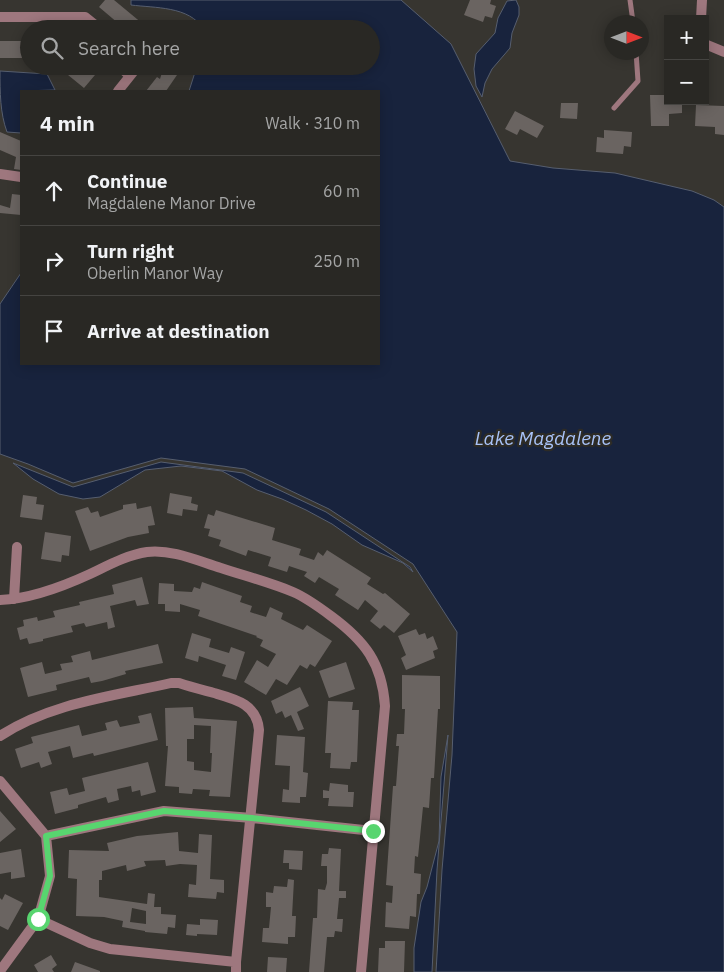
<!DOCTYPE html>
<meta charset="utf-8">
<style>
:root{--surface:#292824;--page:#31302c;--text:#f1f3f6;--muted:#a5a6a6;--line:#454441}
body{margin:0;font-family:"IBM Plex Sans",sans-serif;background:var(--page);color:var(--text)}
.controls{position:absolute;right:15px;top:15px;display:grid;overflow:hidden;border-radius:0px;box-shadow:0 2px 12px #0003}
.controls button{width:45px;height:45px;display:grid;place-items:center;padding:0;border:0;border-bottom:1px solid var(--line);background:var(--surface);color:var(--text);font:25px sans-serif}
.compass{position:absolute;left:604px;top:15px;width:45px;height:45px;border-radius:50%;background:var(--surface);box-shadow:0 2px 12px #0003;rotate:90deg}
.stop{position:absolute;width:15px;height:15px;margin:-11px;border:4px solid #58d56f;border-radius:50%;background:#fff}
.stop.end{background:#58d56f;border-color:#fff;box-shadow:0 1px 5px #0008}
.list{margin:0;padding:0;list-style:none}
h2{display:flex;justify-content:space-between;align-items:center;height:65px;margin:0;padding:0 20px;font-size:21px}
h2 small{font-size:16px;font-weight:400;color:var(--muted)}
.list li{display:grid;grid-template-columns:32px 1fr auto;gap:15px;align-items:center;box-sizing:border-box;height:70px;padding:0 20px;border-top:1px solid var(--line)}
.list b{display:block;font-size:19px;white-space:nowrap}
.list p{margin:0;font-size:16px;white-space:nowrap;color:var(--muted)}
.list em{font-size:16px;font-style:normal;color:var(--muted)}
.icon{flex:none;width:28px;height:28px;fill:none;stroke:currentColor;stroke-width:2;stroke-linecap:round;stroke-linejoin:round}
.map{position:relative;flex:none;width:724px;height:972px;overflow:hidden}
.search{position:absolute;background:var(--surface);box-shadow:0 2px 12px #0003;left:20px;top:20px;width:360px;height:55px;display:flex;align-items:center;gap:12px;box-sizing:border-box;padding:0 18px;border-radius:28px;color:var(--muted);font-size:19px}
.panel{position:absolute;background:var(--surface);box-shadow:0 2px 12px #0003;left:20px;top:90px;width:360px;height:275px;border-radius:0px}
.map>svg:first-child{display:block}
</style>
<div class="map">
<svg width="724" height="972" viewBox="0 0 724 972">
<rect width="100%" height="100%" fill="#373530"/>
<path fill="#18233d" stroke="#565e6f" d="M131,0H401L451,44L510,161L553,168L615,173L692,191L714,200L724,207V972H436L442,870L452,755L457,632L413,564L329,509L245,469L161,458L73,483L28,464L0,454V304L21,273V364H379V91H189L197,66H371V29H203C190,6 154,8 131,5Z
M516,0L519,7V15L512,33L510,48L492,69L485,83L482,97L476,86L474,69L476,54L495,33L498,18L507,1Z
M0,71L47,74L55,90L21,91V133L7,132C0,113 0,92 0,71Z
M161,462L243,473L326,512L410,567L413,572L403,563L362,545L332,524L306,510L282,499L257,490L222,471L181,466L145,470L100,497L83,499L59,494L33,479L13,463L73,487Z
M448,735L437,870L432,972H414V948L421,902L427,887L439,841L441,777Z"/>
<path fill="#6a6461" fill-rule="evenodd" d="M105,0H114L149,29H125L99,7Z
M470,0H491L490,4L496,6L492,18L485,16L483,22L464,15Z
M0,41H29V58H0Z
M57,66H83L95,75L84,88Z
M164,66H180L177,75L166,91H146L157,77L160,79Z
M650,95H668V101H682V113L669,114V126H651Z
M561,103H578L577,119L560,118Z
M696,105L724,106V135L715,134V127L695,126Z
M515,111L544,126L537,138L520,129L517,135L505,129Z
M604,130L632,132L631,147L624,146L623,154L596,152L597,137L604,138Z
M0,132L21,141L20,150H21V170L14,169L16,157L0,150Z
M12,194L21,195V215L0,213V205L10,208Z
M170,493L192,497L191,503L198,505L197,511L183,509L182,516L167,513Z
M23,495L37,497L36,504L44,505L42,520L20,517Z
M136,503L137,509L151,506L155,525L148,526L149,533L128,537L90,551L75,511L88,507L91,513L98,511L100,517L123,509V505Z
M216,510L275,528L272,540L301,549L299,555L314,560L318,552L323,556L327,550L371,578L367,584L383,594L385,593L410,614L394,633L384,625L380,629L370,621L378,611L365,600L358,610L335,595L339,589L319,577L315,583L304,576L307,572L289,566L287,572L268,566L271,557L248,550L246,556L219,546L221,540L208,536L210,529L204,528L208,514L214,516Z
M45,532L71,536L69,556L62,555L61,562L41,559Z
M142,577L149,604L137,606L135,600L110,606L115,627L108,629L107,622L86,627L84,623L71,626L73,632L43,639V641L29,644L27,638L20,640L17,628L24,626L23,620L37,617L38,621L55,617L53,611L80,605L79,602L114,594L112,585Z
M202,582L242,596L240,602L252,606L250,612L266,617L270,607L283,613L281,619L303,630L307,625L332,641L315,667L310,664L307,669L300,665L287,685L276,679L266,695L244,682L257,660L268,667L276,654L260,646L263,640L256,637L257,636L198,616L200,610L180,604V612L165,611V604H158L159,583L174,584V591L192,592L194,587L200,589Z
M416,629L419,635L425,633L427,639L433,636L438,649L433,651L435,658L406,670L401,658L406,655L398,636Z
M192,633L211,639L209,647L229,653L231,647L245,652L236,680L222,676L226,665L199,656L198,662L185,658Z
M158,644L163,663L125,671L126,674L102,681L91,683L89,677L56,685L57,690L28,697L20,668L42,662L45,674L62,670L60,664L73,662L71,656L90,651L92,660Z
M346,662L355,689L329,698L319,671Z
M402,675L440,676V709H438L434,778H431L429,808L423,807L418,857L415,856L414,873L421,874L420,894H417L416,917L410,916L409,929L385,927L386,902L392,903L393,886L386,885L393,786H396L399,746H396L397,734H404L405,709H402Z
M300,687L309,706L297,712L304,729L298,731L291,715L285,718L282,711L276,714L271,701Z
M328,701L353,702L352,710H359L357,762H351L350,769L330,768L331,753H325Z
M193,707L194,718L237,721L230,797L209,796L210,790L193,789L192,794L179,793V787L165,786L168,746H166L165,708ZM194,725L211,726L210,753H212L211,772L194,770V762L187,761V739H194Z
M151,713L158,740L94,756L93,753L73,758L70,746L48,752L52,764L41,768L39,762L21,768L15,749L33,743L31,737L79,725L82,736L107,730L105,723L117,720L120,727L140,723L138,716Z
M277,735L305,737L303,772L308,773L306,797H300V803L282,802L283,789L289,790L290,766L275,765Z
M148,762L156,792L141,796L140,790L132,792L131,786L117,789L119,800L108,803L106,797L78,805V808L55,814L50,792L67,788L69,795L85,791L82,778Z
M330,783L348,785V792H354L353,807L328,806L329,798H323V790L329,791Z
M0,811L16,829L0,842Z
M178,832L179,851L198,853L199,834L212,835L210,879L224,880V893L217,892L216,899L188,897L189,884L196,885L197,865L180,864L166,866L165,860L144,861L146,866L127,871L126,865L102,871V880H99V897L147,904L148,893L155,894L154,907H161V914L176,915L175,928L168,927L167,934L145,932V931L122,927L123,921L104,917L76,916L77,879L68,878L69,850L109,851L107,843L137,836ZM132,908L146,911V924L130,922Z
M329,848L341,849L339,891H346V898H339L337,919H343L342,932L335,931L334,937H327L324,972H309L313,918H317L318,889L325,890L327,883V866H321L322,854H328Z
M21,849L25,877L11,879V872L0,874V853Z
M284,850L303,851L302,870L289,869V863H283Z
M288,879L294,880L292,916H296L295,937H288V944L262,942L263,928H269L271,907H266V892L273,893L274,886L287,887Z
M5,894L23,903L8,930L0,926V898L2,900Z
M200,919L218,920L217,935L197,934V936L186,935L187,924L200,925Z
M385,941H405L404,972H378L379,948H385Z
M51,955L57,965L52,969L54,972H38L34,965Z
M268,957L287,958L286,972H267Z
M75,962L100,971V972H71Z"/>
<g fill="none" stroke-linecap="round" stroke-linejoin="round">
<path stroke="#9e777e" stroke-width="5" d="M630,0L633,22
M614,108L638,81L636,52"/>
<path stroke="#9e777e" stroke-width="10" d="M0,17H63
M701,19L702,0
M77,29L63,17H85L100,29
M705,44L724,52
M119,66L130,76
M118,91L138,66
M0,174L21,177
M14,599L17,547
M0,600C29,599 64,586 90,574C109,565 127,555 147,552C172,549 198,561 221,568C245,576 269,582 293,592C307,598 319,607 331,616C365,641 382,663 385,706L361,972
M0,736C50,703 114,696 171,683H179C191,687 203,690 214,693C235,699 257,704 259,730L236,962V972
M0,781L46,836L50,876L38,919L0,971
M46,836L164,811L252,818L373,831
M38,919L90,943L110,949L236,962"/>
</g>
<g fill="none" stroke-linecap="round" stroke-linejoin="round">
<path stroke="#58d56f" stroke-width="6" d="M38,919L50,876L46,836L164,811L252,818L373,831"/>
</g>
<g text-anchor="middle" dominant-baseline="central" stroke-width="4.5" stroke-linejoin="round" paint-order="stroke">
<g font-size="19" font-style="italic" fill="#a8c2f7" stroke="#2d2b26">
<text x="543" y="438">Lake Magdalene</text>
</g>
</g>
</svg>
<div class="controls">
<button>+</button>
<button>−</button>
</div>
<svg class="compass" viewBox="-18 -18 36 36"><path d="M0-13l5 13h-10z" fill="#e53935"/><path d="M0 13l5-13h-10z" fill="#a5a6a6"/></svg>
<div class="stop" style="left:38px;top:919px"></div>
<div class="stop end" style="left:373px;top:831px"></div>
<div class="search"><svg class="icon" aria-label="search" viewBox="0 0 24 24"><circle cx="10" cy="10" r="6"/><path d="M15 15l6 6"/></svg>Search here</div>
<section class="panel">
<h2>4 min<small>Walk · 310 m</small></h2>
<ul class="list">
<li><svg class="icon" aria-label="ahead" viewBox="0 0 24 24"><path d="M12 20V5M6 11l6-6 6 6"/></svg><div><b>Continue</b><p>Magdalene Manor Drive</p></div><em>60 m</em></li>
<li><svg class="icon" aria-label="right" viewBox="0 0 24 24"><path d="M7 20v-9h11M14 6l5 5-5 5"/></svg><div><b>Turn right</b><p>Oberlin Manor Way</p></div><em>250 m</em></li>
<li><svg class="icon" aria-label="arrive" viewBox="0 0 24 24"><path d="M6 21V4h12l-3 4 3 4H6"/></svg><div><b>Arrive at destination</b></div></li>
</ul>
</section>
</div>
